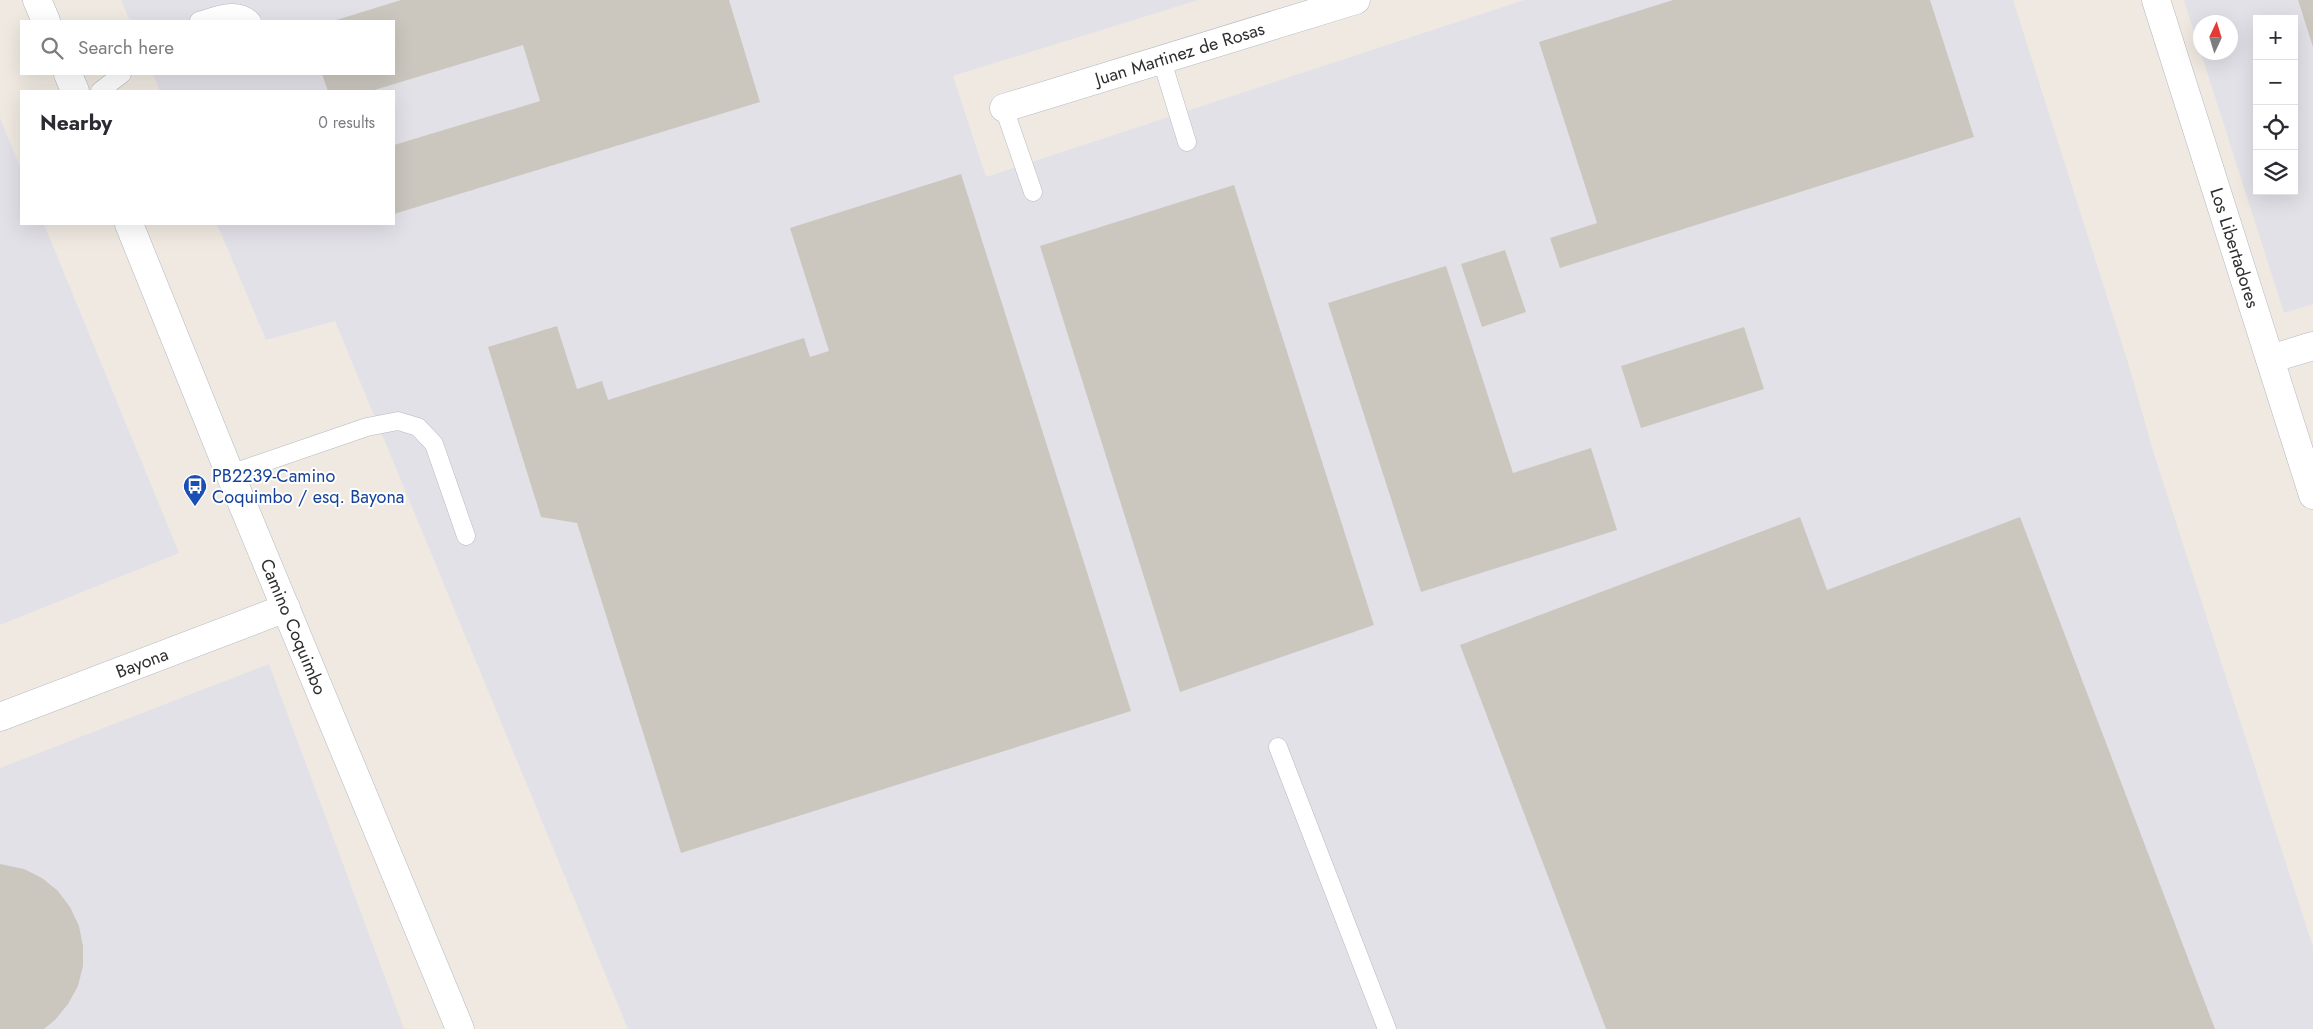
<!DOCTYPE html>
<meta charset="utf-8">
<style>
:root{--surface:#fff;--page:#f7f7f7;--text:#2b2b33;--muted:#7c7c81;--line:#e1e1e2}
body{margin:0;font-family:Jost,sans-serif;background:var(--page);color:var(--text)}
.controls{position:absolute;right:15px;top:15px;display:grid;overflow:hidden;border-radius:0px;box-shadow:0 5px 20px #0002}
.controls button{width:45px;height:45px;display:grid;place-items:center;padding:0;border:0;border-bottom:1px solid var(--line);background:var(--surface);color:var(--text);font:25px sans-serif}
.compass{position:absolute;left:2193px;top:15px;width:45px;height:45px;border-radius:50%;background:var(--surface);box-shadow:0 5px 20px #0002;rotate:4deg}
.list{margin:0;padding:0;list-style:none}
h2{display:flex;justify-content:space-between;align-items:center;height:65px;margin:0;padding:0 20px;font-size:21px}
h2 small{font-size:16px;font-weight:400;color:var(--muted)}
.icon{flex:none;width:28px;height:28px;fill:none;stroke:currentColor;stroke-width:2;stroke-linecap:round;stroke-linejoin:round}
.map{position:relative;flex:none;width:2313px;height:1029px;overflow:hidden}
.search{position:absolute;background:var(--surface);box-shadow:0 5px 20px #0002;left:20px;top:20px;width:375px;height:55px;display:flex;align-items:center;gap:12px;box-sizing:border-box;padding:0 18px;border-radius:0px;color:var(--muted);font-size:19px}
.panel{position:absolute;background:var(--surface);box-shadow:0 5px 20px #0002;left:20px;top:90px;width:375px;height:135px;border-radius:0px}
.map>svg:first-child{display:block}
</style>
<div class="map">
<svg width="2313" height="1029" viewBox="0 0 2313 1029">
<rect width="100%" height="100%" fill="#efe9e1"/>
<path fill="#e3e1e8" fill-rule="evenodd" d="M121,0H1198L953,76L986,177L1524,0H2013L2129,366L2153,451L2313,947V1029H628L335,321L266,340L217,224H394V91H160L153,74H394V21H130Z
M2184,0H2313V304L2284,313L2201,53L2230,52V22H2200V51ZM2257,19H2294V191H2257Z
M0,118L21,169V224H44L179,553L0,625Z
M269,664L404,1029H0V768Z"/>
<path fill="#cbc7bf" d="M401,0H729L760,102L394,214V145L540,101L523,45L371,91H328L322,74H394V21H333Z
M1673,0H1930L1974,137L1560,268L1550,238L1597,223L1539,42Z
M2298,0H2313V47Z
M961,174L1131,711L681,853L577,523L541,517L488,347L557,326L577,389L602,381L608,400L804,338L810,357L829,351L790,228Z
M1234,185L1374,625L1180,692L1040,246Z
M1505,250L1526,312L1482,327L1461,264Z
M1446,266L1513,473L1591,448L1617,530L1421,592L1328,303Z
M1744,327L1764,389L1641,428L1621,366Z
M1800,517L1827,590L2020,517L2215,1029H1606L1460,645Z
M0,864L24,869L42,878L58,891L70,907L79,926L83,946V966L78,986L68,1004L55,1020L44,1029H0Z"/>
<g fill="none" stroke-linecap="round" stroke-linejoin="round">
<g stroke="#b4b7c1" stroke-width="19">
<path id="lane" d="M199,21C217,16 237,6 252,21
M1162,61L1187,142
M100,91L122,74
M1004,108L1033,192
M230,474L367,427L398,421L418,427L434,444L466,536
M1278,747L1387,1029"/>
</g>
<g stroke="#b4b7c1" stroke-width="29">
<g id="street">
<path id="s1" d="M2156,0L2313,495"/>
<path id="s2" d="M1004,108L1356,0"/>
<path d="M2270,359L2313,346"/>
<path id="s3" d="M0,717L286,608"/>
</g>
</g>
<g stroke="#b4b7c1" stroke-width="29">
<g id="secondary">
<path d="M37,0L46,21"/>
<path d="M68,74L75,91"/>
<path id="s4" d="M129,224L230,474L460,1029"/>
</g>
</g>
<use href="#lane" stroke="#fff" stroke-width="18"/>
<use href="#street" stroke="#fff" stroke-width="28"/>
<use href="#secondary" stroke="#fff" stroke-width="28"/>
</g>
<defs>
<g id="bus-pin" transform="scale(1.25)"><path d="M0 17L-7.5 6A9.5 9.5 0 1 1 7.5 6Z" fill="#1a4fb4" stroke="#fff"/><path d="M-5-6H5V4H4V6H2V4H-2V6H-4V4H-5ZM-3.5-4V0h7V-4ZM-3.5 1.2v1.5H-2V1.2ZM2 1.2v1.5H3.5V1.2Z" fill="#fff"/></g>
</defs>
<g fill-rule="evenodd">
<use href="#bus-pin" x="195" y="486"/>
</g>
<g text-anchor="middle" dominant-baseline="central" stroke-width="4" stroke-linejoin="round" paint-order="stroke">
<g font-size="18" fill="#2e2e2e" stroke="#fff">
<text stroke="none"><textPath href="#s2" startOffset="184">Juan Martinez de Rosas</textPath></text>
<text stroke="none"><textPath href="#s1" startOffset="260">Los Libertadores</textPath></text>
<text stroke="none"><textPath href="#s4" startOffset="435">Camino Coquimbo</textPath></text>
<text stroke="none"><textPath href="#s3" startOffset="152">Bayona</textPath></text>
</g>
<g font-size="18" fill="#164399" stroke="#fff" text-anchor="start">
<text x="212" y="476">PB2239-Camino<tspan x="212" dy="21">Coquimbo / esq. Bayona</tspan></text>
</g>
</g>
</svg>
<div class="controls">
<button>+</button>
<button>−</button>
<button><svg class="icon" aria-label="locate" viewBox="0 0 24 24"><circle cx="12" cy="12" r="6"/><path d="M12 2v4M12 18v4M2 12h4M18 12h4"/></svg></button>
<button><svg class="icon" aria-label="layers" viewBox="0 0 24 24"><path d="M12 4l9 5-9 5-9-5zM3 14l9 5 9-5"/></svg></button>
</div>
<svg class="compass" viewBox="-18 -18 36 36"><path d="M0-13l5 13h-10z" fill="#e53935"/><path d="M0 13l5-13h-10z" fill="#7c7c81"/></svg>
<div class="search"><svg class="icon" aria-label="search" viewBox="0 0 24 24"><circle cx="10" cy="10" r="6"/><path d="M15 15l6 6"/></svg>Search here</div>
<section class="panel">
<h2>Nearby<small>0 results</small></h2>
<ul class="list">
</ul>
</section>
</div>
